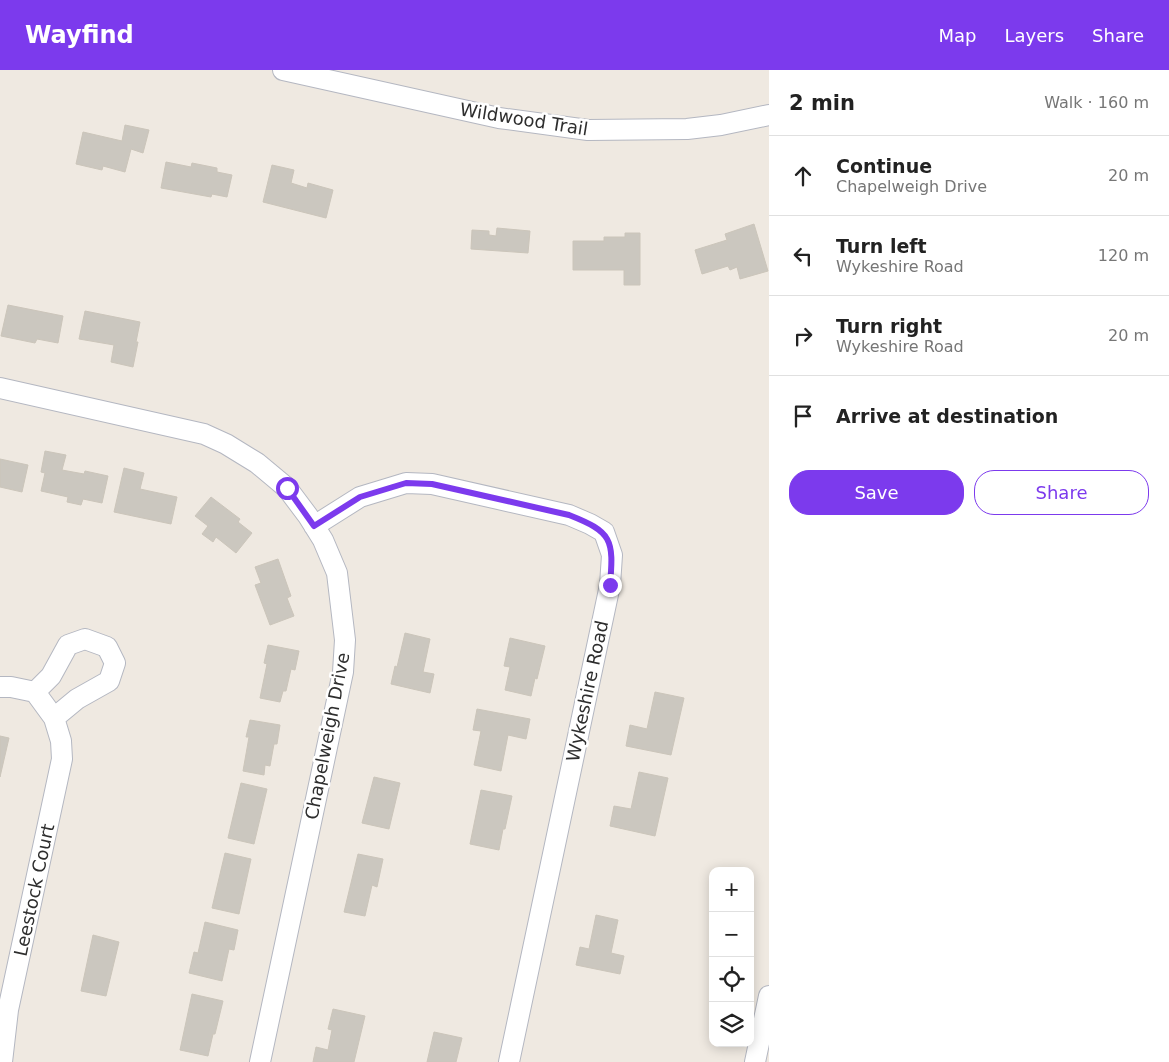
<!DOCTYPE html>
<meta charset="utf-8">
<style>
:root{--surface:#fff;--page:#f6f6f6;--text:#222;--muted:#767676;--line:#e0e0e0;--accent:#7c3aed}
body{margin:0;font-family:"DejaVu Sans",sans-serif;background:var(--page);color:var(--text)}
.controls{position:absolute;right:15px;bottom:15px;display:grid;overflow:hidden;border-radius:10px;box-shadow:0 2px 12px #0003}
.controls button{width:45px;height:45px;display:grid;place-items:center;padding:0;border:0;border-bottom:1px solid var(--line);background:var(--surface);color:var(--text);font:25px sans-serif}
.stop{position:absolute;width:15px;height:15px;margin:-11px;border:4px solid #7c3aed;border-radius:50%;background:#fff}
.stop.end{background:#7c3aed;border-color:#fff;box-shadow:0 1px 5px #0008}
.list{margin:0;padding:0;list-style:none}
h2{display:flex;justify-content:space-between;align-items:center;height:65px;margin:0;padding:0 20px;font-size:21px}
h2 small{font-size:16px;font-weight:400;color:var(--muted)}
.list li{display:grid;grid-template-columns:32px 1fr auto;gap:15px;align-items:center;box-sizing:border-box;height:80px;padding:0 20px;border-top:1px solid var(--line)}
.list b{display:block;font-size:19px;white-space:nowrap}
.list p{margin:0;font-size:16px;white-space:nowrap;color:var(--muted)}
.list em{font-size:16px;font-style:normal;color:var(--muted)}
.actions{display:flex;gap:10px;padding:15px 20px}
.actions a{flex:1;padding:11px 0;border:1px solid var(--accent);border-radius:20px;text-align:center;font-size:18px;color:var(--accent)}
.actions .main{background:var(--accent);color:#fff}
.icon{flex:none;width:28px;height:28px;fill:none;stroke:currentColor;stroke-width:2;stroke-linecap:round;stroke-linejoin:round}
.map{position:relative;flex:none;width:769px;height:992px;overflow:hidden}
header{display:flex;align-items:center;gap:30px;box-sizing:border-box;height:70px;padding:0 25px;background:var(--accent);color:#fff}
header strong{font-size:24px}
nav{display:flex;gap:28px;margin-inline-start:auto;font-size:18px}
main{display:flex}
aside{flex:1;background:var(--surface)}
.map>svg:first-child{display:block}
</style>
<header>
<strong>Wayfind</strong>
<nav><a>Map</a><a>Layers</a><a>Share</a></nav>
</header>
<main>
<div class="map">
<svg width="769" height="992" viewBox="0 0 769 992">
<rect width="100%" height="100%" fill="#efe9e1"/>
<path fill="#cbc7bf" stroke="#cbc5ba" d="M125,55L149,60L143,83L131,79L125,102L103,96L102,100L76,94L83,62L122,71Z
M166,92L191,97L192,93L217,98V102L232,105L227,127L212,124L211,127L161,118Z
M272,95L294,100L291,113L307,118L308,113L333,120L326,148L263,132Z
M754,154L768,201L740,209L737,197L730,200L728,196L702,204L695,180L727,170L725,164Z
M497,158L530,161L528,183L471,179L472,160L489,161V165L496,166Z
M625,163H640V215H624V200H573V171H604V167H625Z
M8,235L63,246L58,273L37,269L35,273L1,266Z
M85,241L140,252L136,272H138L133,297L111,292L114,275L79,269Z
M45,381L66,385L62,400L84,404L85,401L108,406L102,433L83,429L81,435L67,432L68,427L41,421L45,403L41,402Z
M0,389L28,395L22,422L0,417Z
M124,398L144,403L140,419L177,427L171,454L114,442Z
M211,427L240,449L238,452L252,463L236,483L216,467L213,472L202,464L208,456L195,446Z
M278,489L291,526L287,528L294,546L270,555L255,515L261,513L255,497Z
M405,563L430,569L423,602L434,604L430,623L391,614L395,596L397,597Z
M510,568L545,576L537,609L535,608L531,626L505,620L510,597L504,596Z
M268,575L299,581L295,600L291,599L286,621H283L280,632L260,628L267,594L264,593Z
M655,622L684,628L671,685L626,676L630,655L647,659Z
M477,639L530,649L526,669L508,665L501,701L474,695L481,661L473,660Z
M250,650L280,655L277,674H274L270,696L265,695L264,705L243,701L249,667H246Z
M0,666L9,668L0,707Z
M639,702L668,708L655,766L610,756L614,736L631,739Z
M374,707L400,713L389,759L362,753Z
M241,713L267,719L254,774L228,768Z
M481,720L512,726L505,759H503L499,780L470,774Z
M225,783L251,789L239,844L212,838Z
M358,784L383,789L377,817L372,815L365,846L344,842Z
M596,845L618,850L611,883L624,886L620,904L576,895L580,877L589,879Z
M205,852L238,860L234,880L229,879L222,911L189,903L194,882L198,883Z
M93,865L119,872L106,926L81,921Z
M192,924L223,931L215,964H213L208,986L180,980Z
M333,939L365,946L354,992H313L316,977L328,980L332,960L328,959Z
M434,962L462,968L456,992H427Z"/>
<g fill="none" stroke-linecap="round" stroke-linejoin="round">
<g stroke="#b4b7c1" stroke-width="22">
<path id="street" d="M283,0L499,48L588,60L687,59L721,55L769,45
M0,318L204,364L226,374L257,393L287,418L308,446L323,470L337,503L345,570L343,602L260,992
M314,456L360,427L406,413L432,414L569,445L590,454L604,462L612,485L610,515L509,992
M0,617H11L35,622L54,648L61,671L62,689L8,940L2,992
M35,622L51,606L68,575L85,569L107,577L115,593L109,611L77,629L54,648
M755,992L769,926"/>
</g>
<use href="#street" stroke="#fff" stroke-width="20"/>
</g>
<g fill="none" stroke-linecap="round" stroke-linejoin="round">
<path stroke="#7c3aed" stroke-width="6" d="M287,418L314,456L360,427L406,413L432,414L569,445C612,462 614,469 610,515"/>
</g>
<g text-anchor="middle" dominant-baseline="central" stroke-width="5" stroke-linejoin="round" paint-order="stroke">
<g font-size="18" fill="#2e2e2e" stroke="#fff">
<text transform="translate(524 49) rotate(9)">Wildwood Trail</text>
<text transform="translate(587 621) rotate(-78)">Wykeshire Road</text>
<text transform="translate(327 666) rotate(-79)">Chapelweigh Drive</text>
<text transform="translate(34 820) rotate(-78)">Leestock Court</text>
</g>
</g>
</svg>
<div class="controls">
<button>+</button>
<button>−</button>
<button><svg class="icon" aria-label="locate" viewBox="0 0 24 24"><circle cx="12" cy="12" r="6"/><path d="M12 2v4M12 18v4M2 12h4M18 12h4"/></svg></button>
<button><svg class="icon" aria-label="layers" viewBox="0 0 24 24"><path d="M12 4l9 5-9 5-9-5zM3 14l9 5 9-5"/></svg></button>
</div>
<div class="stop" style="left:287px;top:418px"></div>
<div class="stop end" style="left:610px;top:515px"></div>
</div>
<aside>
<h2>2 min<small>Walk · 160 m</small></h2>
<ul class="list">
<li><svg class="icon" aria-label="ahead" viewBox="0 0 24 24"><path d="M12 20V5M6 11l6-6 6 6"/></svg><div><b>Continue</b><p>Chapelweigh Drive</p></div><em>20 m</em></li>
<li><svg class="icon" aria-label="left" viewBox="0 0 24 24"><path d="M17 20v-9H6M10 6l-5 5 5 5"/></svg><div><b>Turn left</b><p>Wykeshire Road</p></div><em>120 m</em></li>
<li><svg class="icon" aria-label="right" viewBox="0 0 24 24"><path d="M7 20v-9h11M14 6l5 5-5 5"/></svg><div><b>Turn right</b><p>Wykeshire Road</p></div><em>20 m</em></li>
<li><svg class="icon" aria-label="arrive" viewBox="0 0 24 24"><path d="M6 21V4h12l-3 4 3 4H6"/></svg><div><b>Arrive at destination</b></div></li>
</ul>
<div class="actions"><a class="main">Save</a><a>Share</a></div>
</aside>
</main>
